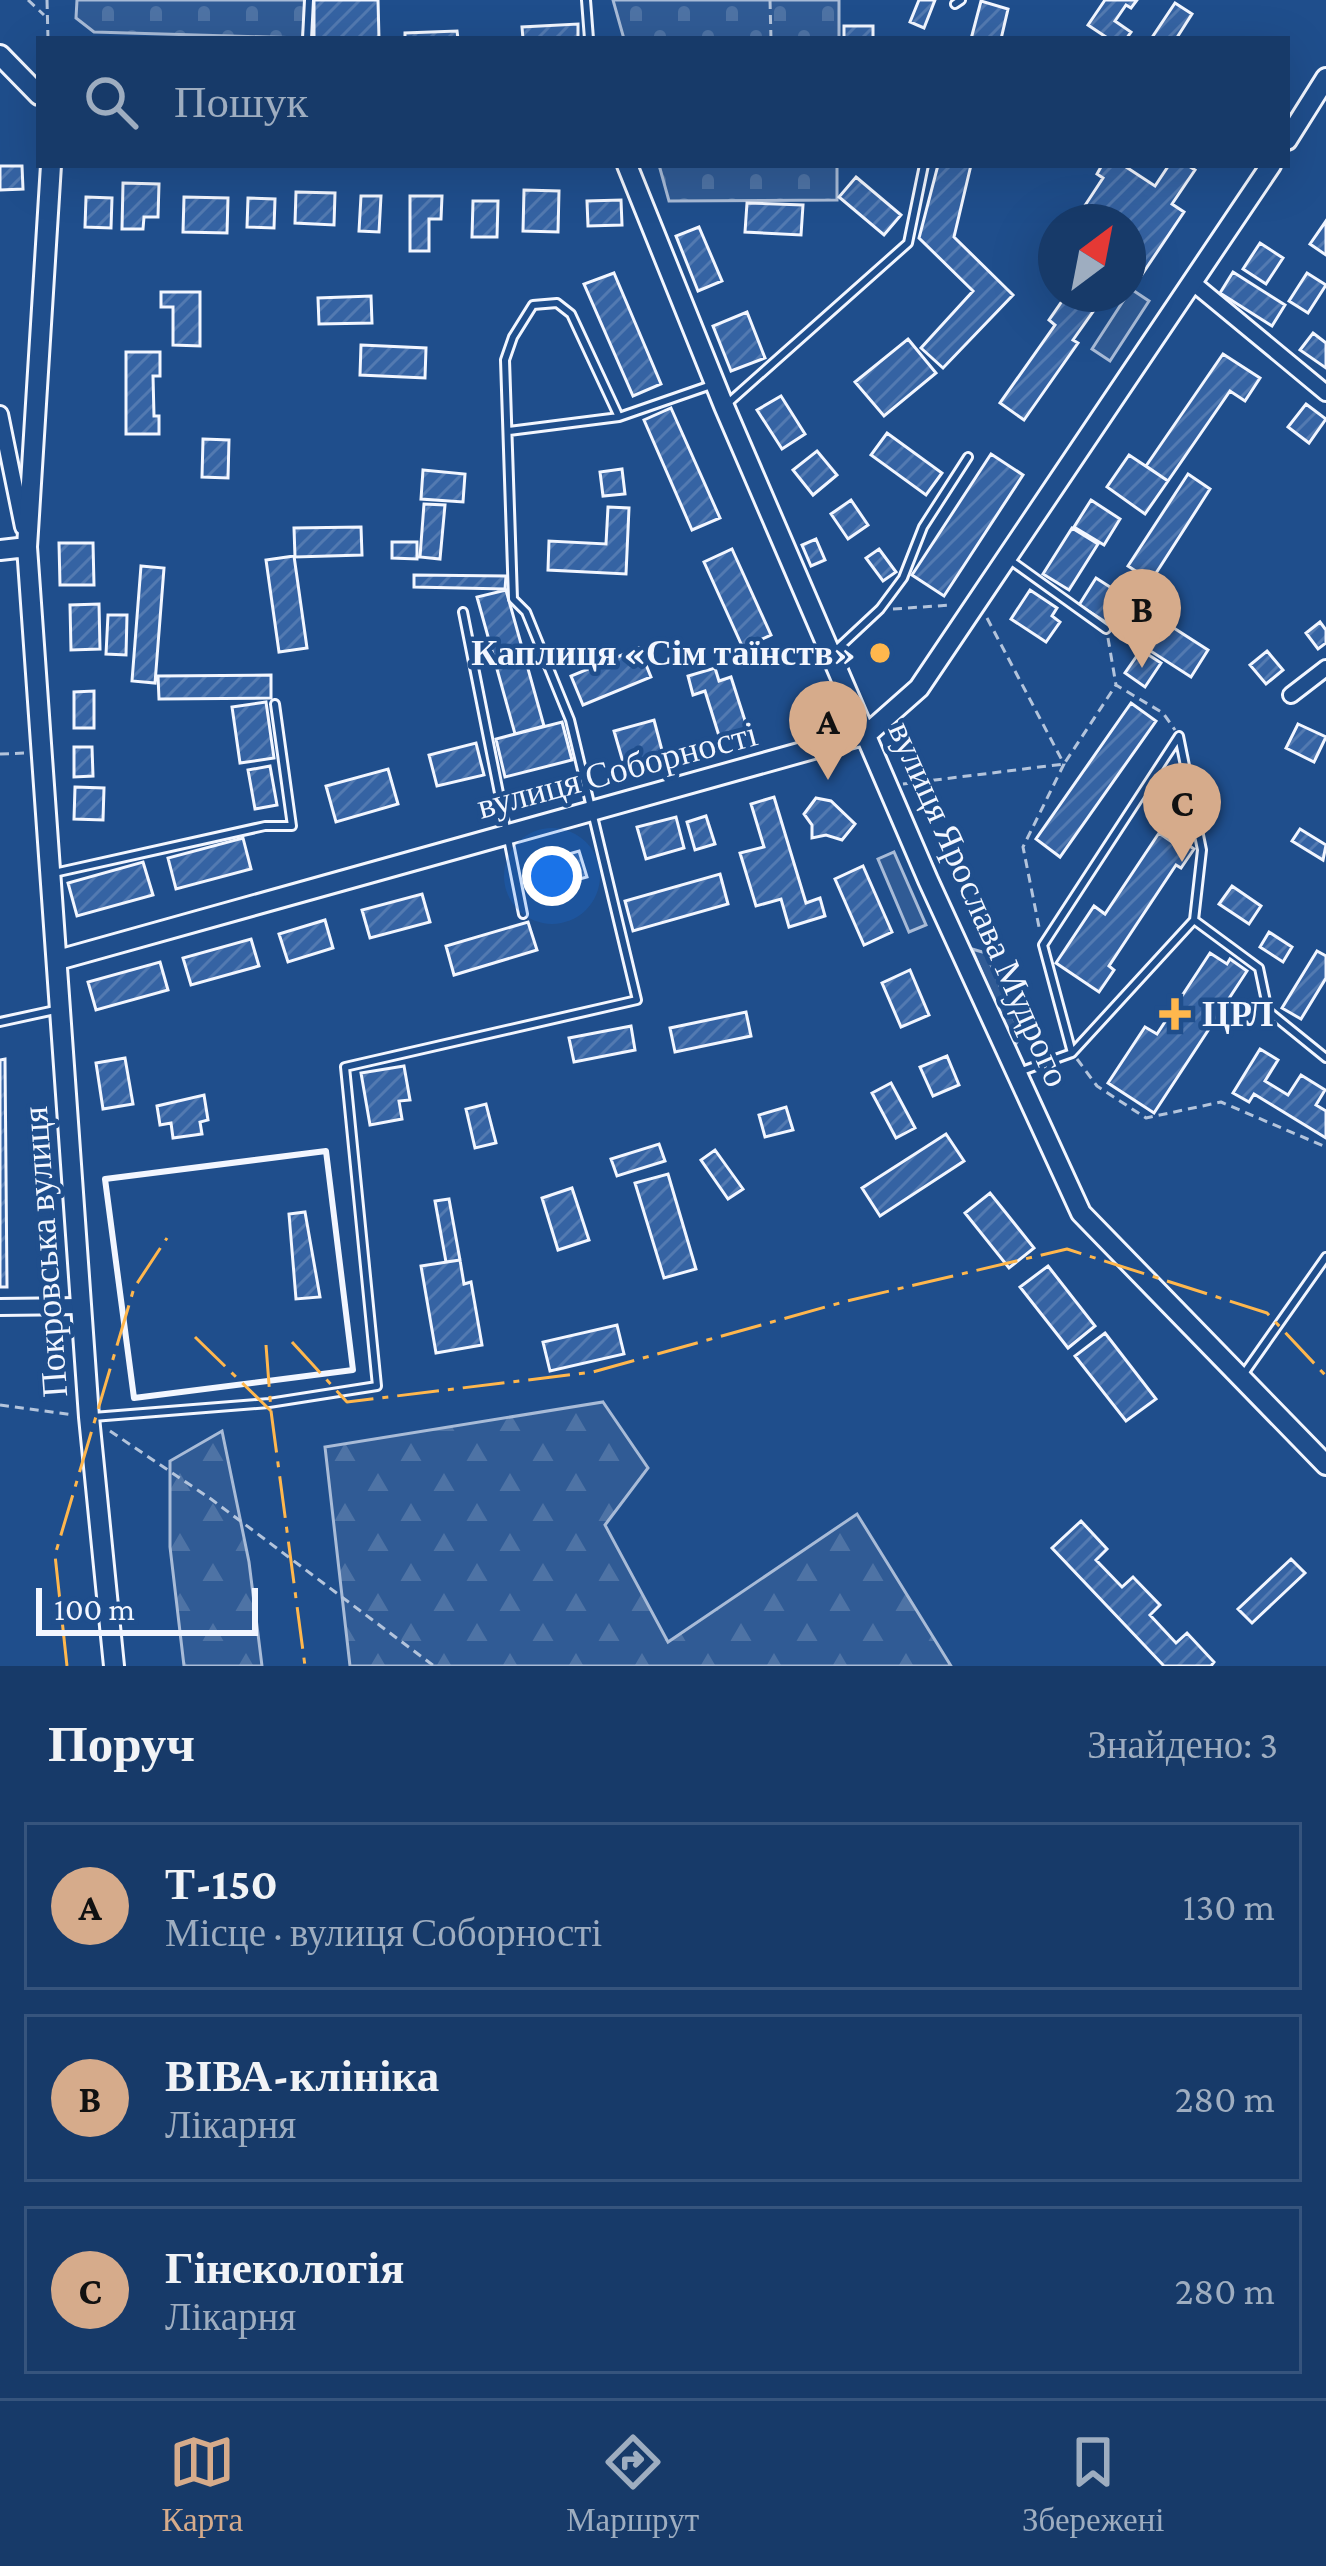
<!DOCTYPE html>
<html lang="uk">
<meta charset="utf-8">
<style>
:root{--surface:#173a69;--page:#244571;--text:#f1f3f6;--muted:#9eadc0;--line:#36547d;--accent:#d6ab8b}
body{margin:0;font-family:"Crimson Pro",serif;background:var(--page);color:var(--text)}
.compass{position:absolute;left:1038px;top:204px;width:108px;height:108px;border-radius:50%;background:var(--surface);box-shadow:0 12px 48px #0002;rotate:32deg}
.scale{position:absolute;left:36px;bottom:30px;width:222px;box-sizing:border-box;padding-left:12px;border:6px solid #f2f6ff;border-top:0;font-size:33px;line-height:42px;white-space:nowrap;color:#f2f6ff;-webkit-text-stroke:9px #1f4e8c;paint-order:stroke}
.you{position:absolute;left:552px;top:876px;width:42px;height:42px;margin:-30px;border:9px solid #fff;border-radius:50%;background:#1a73e8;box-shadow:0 0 0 18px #1a73e833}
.badge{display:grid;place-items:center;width:78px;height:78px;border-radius:50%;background:var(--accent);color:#111;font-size:39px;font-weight:700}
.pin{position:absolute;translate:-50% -99px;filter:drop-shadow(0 3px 6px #0008)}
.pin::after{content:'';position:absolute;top:63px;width:42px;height:36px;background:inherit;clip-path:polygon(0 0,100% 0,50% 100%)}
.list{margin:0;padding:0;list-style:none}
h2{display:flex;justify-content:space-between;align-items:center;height:156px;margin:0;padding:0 48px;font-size:51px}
h2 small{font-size:39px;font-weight:400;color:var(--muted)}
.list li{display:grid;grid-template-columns:78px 1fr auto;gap:36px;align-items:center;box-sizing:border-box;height:168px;margin:0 24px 24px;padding:0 24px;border:3px solid var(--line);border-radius:0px}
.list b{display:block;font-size:45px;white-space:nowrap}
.list p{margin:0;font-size:39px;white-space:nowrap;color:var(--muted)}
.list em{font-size:39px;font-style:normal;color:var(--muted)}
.icon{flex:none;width:66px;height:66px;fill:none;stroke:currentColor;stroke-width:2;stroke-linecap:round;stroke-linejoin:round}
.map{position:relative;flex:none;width:1326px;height:1666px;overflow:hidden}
.search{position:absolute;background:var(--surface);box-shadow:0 12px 48px #0002;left:36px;right:36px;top:36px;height:132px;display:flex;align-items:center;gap:30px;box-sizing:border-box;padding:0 42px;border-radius:0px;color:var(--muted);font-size:45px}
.sheet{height:732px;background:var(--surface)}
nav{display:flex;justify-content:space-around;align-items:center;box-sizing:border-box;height:168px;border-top:3px solid var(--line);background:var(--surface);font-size:33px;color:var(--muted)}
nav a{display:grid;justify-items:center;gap:6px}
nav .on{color:var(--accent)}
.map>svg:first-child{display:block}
</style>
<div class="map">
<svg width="1326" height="1666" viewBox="0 0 1326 1666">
<defs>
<pattern id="forest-firs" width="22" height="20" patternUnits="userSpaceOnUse" patternTransform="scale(3)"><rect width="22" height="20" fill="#305b95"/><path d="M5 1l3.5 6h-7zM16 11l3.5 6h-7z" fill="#4e73a5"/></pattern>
<pattern id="cemetery-stones" width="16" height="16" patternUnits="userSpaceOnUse" patternTransform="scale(3)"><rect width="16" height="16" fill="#305b95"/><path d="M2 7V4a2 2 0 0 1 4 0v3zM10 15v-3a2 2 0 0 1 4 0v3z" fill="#4e73a5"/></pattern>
<pattern id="building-hatch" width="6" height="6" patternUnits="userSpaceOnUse" patternTransform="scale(3)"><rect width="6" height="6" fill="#3563a3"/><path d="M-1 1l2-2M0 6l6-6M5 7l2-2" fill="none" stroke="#537ab1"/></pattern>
</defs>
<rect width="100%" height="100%" fill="#1f4e8c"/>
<path fill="url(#forest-firs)" stroke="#a8bbd7" stroke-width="3" d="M603,1402L648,1468L605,1525L668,1642L857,1514L951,1666H350L325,1447Z
M222,1431L249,1562L262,1666H184L170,1547V1461Z"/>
<path fill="url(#cemetery-stones)" stroke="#a8bbd7" stroke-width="3" d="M77,0H305L303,38L94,32L76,18Z
M613,0H839V39H624Z
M659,165H837V200L669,201Z"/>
<path fill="#305b95" stroke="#a8bbd7" stroke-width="3" d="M1131,289L1149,301L1110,361L1092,349Z
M894,852L926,925L909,932L878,859Z
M972,949L986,953L1021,1036L1013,1048Z"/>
<path fill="url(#building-hatch)" stroke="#f2f6ff" stroke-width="3" d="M314,0H378L379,39H314Z
M919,0H935L924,28L910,22Z
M1105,0H1137L1131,8L1126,5L1115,21L1131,32L1126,39H1109L1088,25Z
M981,1L1008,9L1001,39H971Z
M1175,3L1192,14L1176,39H1151Z
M578,24V39H523L522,27Z
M844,26H873V39H844Z
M457,31L458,39H405V33Z
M938,165H971L954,237L1013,295L943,368L921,348L973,291L919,238Z
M1102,165H1123L1155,186L1169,165H1187L1195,170L1172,204L1184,212L1139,279L1128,272V222H1101L1082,210L1103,178L1097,174Z
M0,166H22L23,189L0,190Z
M856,177L901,215L884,235L839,197Z
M123,183L159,184L158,217H144L143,229H122Z
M524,190L559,191L558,232L523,231Z
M296,192L335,193L334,225L295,223Z
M361,196H381L379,232L359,231Z
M410,196H442L441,219H429V251H410Z
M86,197L112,198L111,228L85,227Z
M184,197L228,198L227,233L183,232Z
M248,198L275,199L274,228L247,227Z
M621,200L622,225L588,226L587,201Z
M473,201H498L497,237H472Z
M747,203L803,205L801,235L745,232Z
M1326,221V255L1310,244Z
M699,227L722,281L698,291L676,236Z
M1260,243L1283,258L1266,284L1243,269Z
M1233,272L1285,305L1272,326L1220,293Z
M614,273L661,384L633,396L584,284Z
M1307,273L1326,285L1308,313L1289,301Z
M161,292H200V346L173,345V307H161Z
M1067,294H1082L1097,306L1073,340L1078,343L1024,420L1000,403L1055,325L1049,320Z
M371,296L372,323L319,324L318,298Z
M747,312L765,358L731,371L713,326Z
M1313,333L1326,343V368L1300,350Z
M908,339L936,373L884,416L855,382Z
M361,345L426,348L425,378L360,375Z
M126,352H160V376H153L154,416H159V434H126Z
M1223,354L1260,378L1245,401L1230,391L1168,481L1146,466Z
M781,396L805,434L782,449L757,410Z
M1306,404L1326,419L1309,443L1288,427Z
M671,408L720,518L692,530L644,420Z
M887,433L942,473L926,495L871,455Z
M203,439L229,440L228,478L202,477Z
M817,451L837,475L813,495L793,470Z
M991,454L1023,475L944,596L912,575Z
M1129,455L1168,481L1145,514L1107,487Z
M622,469L625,494L603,496L600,472Z
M423,470L465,474L463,502L421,499Z
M1188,474L1210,489L1151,581L1128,566Z
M851,500L868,525L848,539L831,514Z
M1091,500L1120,519L1104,545L1074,527Z
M424,504L445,505L440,559L420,557Z
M608,507L629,508L626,574L548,570L549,541L606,544Z
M361,527L362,555L295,557L294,528Z
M1072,528L1098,544L1069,590L1043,574Z
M816,539L825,560L811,566L802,545Z
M392,542H417V559L392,558Z
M59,543H93L94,585H60Z
M732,549L771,635L743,648L704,562Z
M879,549L896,572L883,581L866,558Z
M294,556L307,648L279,652L266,560Z
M141,566L164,568L155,683L132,681Z
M414,575L506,576L505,589L414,587Z
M1096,578L1208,650L1191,677L1079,605Z
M506,590L544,726L515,734L477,597Z
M1030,590L1057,608L1052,616L1060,622L1046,642L1011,619Z
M99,604L100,649L71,650L70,605Z
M108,615H127L126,655L106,654Z
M1320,622L1326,630V643L1318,649L1306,633Z
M639,648L651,677L583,705L571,676Z
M1141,650L1161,663L1145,687L1125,673Z
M1267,651L1283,670L1266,684L1250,665Z
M715,668L719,681L731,677L748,730L720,739L705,691L693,695L688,676Z
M271,675V698L159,699L158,676Z
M94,691V728H74V692Z
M266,702L274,758L240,763L232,707Z
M1131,703L1156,721L1060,857L1036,839Z
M654,720L664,758L625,769L614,731Z
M562,722L572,760L505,777L496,739Z
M1298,724L1326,737L1314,762L1286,748Z
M476,743L484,775L437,786L429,755Z
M74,747H92L93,776L74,777Z
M270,766L277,805L255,809L248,770Z
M388,769L398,804L336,822L326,786Z
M75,787L104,788L103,820L74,819Z
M774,797L806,903L820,898L825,916L789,927L781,899L756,906L740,853L764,847L751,804Z
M816,798L831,801L855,824L842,840L826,835L812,838V825L804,814Z
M706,816L715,844L695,850L687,822Z
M676,817L684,848L646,859L637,827Z
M1300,829L1326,845L1323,860L1292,841Z
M1159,833L1172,842L1175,836L1194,849L1181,868L1176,865L1109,966L1114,970L1099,992L1056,963L1094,906L1105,914Z
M243,838L251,869L176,889L168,858Z
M579,851L587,877L533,892L526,866Z
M143,862L153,895L77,916L68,883Z
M863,866L892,932L864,945L835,879Z
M720,874L728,904L633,931L625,901Z
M1232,886L1261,906L1249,924L1219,904Z
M422,894L430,922L370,938L362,910Z
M325,920L333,948L288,962L279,934Z
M528,922L537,950L454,975L446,946Z
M1269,932L1292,947L1283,962L1260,947Z
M251,939L259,966L191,985L183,958Z
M1317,951L1326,956V978L1301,1019L1282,1008Z
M1210,953L1227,964L1230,959L1247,971L1154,1113L1108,1083L1145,1027L1157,1034Z
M160,962L168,990L96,1010L88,982Z
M910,970L929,1015L901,1027L882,983Z
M746,1012L751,1036L675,1052L670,1028Z
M631,1026L635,1050L574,1062L569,1038Z
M1260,1049L1278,1060L1265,1081L1288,1095L1301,1075L1325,1090L1316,1105L1326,1111V1138L1254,1094L1249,1102L1233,1093Z
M947,1056L959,1085L933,1096L920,1067Z
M125,1058L133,1104L103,1109L96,1063Z
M5,1059L7,1287H0V1060Z
M404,1066L410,1100L399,1101L402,1119L370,1125L361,1073Z
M891,1083L915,1128L896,1138L872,1093Z
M204,1095L208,1120L200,1122L202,1134L173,1138L171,1123L160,1125L157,1106Z
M486,1104L496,1143L475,1148L466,1109Z
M786,1107L793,1130L765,1137L759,1115Z
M946,1134L964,1161L880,1216L862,1188Z
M659,1144L665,1161L617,1176L611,1159Z
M715,1150L743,1189L728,1199L701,1160Z
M668,1174L696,1269L664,1278L635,1183Z
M572,1188L589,1240L558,1250L542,1198Z
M990,1193L1034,1248L1009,1268L965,1213Z
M449,1199L460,1260L446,1262L435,1201Z
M305,1212L320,1297L296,1299L289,1214Z
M460,1260L464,1284L471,1282L482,1345L436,1353L421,1266Z
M1048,1266L1095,1326L1068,1348L1020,1287Z
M617,1325L624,1354L550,1371L543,1342Z
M1105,1333L1156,1399L1126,1421L1075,1356Z
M1081,1521L1107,1549L1096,1560L1122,1587L1133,1577L1160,1605L1150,1615L1176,1643L1187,1633L1214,1662L1211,1666H1164L1052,1548Z
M1291,1559L1305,1573L1252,1623L1238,1609Z"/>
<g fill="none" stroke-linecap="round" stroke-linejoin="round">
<g stroke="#f2f6ff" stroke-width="12">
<path id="lane" d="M586,0L589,39
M955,4L961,0
M307,39L309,0
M727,404L908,243L924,165
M509,431L619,417
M1010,560L1106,629
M463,612L523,914
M834,652L880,609L903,578L923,527L968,457
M1179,736L1202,850L1194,920L1072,1053L1043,945Z
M54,873L265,826H292L275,704
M1194,920L1259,968L1268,1011L1326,1058
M0,1022L55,1010
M1019,1072L1072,1053
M1243,1375L1326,1257
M93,1417L269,1403L377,1386L345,1067L637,1000L570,720L526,612L513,599L505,360L513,337L533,305L557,303L571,314L619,417L714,384"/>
</g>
<g stroke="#f2f6ff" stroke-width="20">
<path id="street" d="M1192,282L1326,393
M0,414L23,527
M1291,695L1326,668
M0,1307L81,1306"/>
</g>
<g stroke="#f2f6ff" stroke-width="24">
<path id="secondary" d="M0,55L39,95
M1287,140L1326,78
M51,165L27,547L89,1417L114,1666
M627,165L724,406L928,880L1081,1213L1326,1465
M0,550L27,547
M58,960L867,734L919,688L1271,165"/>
</g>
<path stroke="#b3c4dc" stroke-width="3" stroke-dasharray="9 6" stroke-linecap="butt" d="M28,0L44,15
M47,0L48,39
M770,0L771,39
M893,609L951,605
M987,618L1064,764L1023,847L1040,932
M1108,638L1116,685L1163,713L1175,730
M0,754L27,753
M903,784L1064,764L1116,685
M1077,1059L1097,1086L1146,1118L1221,1102L1326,1147
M0,1405L74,1415
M110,1431L211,1499L434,1666"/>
<use href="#lane" stroke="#1f4e8c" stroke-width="6"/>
<use href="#street" stroke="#1f4e8c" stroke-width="14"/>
<use href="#secondary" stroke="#1f4e8c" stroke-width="18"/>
<path stroke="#f2f6ff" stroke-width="6" d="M326,1151L353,1370L134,1398L105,1179Z"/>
<path stroke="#ffb74d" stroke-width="3" stroke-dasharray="42 9 6 9" stroke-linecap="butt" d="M195,1337L271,1411
M292,1342L347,1402L593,1372L847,1301L1067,1249L1267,1313L1326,1376
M266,1345L271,1411L305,1666
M67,1666L55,1555L134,1288L167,1238"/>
</g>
<g fill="#ffb74d" stroke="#1f4e8c" stroke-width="4.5">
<circle cx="880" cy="653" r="12"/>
<path d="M1169 996h12v12h12v12h-12v12h-12v-12h-12v-12h12z"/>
</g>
<g text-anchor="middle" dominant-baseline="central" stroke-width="9" stroke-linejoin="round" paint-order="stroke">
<g font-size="36" font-weight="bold" fill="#f2f6ff" stroke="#1f4e8c" text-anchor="end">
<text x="856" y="653">Каплиця «Сім таїнств»</text>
<text x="1202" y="1014" text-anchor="start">ЦРЛ</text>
</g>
<g font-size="36" fill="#f2f6ff" stroke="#1f4e8c">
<text transform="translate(617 770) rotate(-15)">вулиця Соборності</text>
<text transform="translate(979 904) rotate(66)">вулиця Ярослава Мудрого</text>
<text transform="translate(45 1252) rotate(-94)">Покровська вулиця</text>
</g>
</g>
</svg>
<svg class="compass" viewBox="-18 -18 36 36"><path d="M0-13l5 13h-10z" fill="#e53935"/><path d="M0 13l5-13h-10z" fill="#9eadc0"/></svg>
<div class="scale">100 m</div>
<div class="you"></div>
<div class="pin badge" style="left:828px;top:780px">A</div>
<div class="pin badge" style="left:1142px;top:668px">B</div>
<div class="pin badge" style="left:1182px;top:862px">C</div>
<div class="search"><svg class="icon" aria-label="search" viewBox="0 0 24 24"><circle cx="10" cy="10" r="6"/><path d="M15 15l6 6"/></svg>Пошук</div>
</div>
<section class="sheet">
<h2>Поруч<small>Знайдено: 3</small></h2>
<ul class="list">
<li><span class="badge">A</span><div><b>Т-150</b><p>Місце · вулиця Соборності</p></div><em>130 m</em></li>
<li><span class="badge">B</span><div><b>ВІВА-клініка</b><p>Лікарня</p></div><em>280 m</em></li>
<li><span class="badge">C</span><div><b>Гінекологія</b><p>Лікарня</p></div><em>280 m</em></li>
</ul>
</section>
<nav>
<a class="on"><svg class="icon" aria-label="map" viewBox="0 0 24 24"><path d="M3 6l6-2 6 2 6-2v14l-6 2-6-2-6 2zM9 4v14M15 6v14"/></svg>Карта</a>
<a><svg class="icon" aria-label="directions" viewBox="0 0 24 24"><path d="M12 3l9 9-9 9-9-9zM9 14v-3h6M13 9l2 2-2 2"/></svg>Маршрут</a>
<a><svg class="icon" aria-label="saved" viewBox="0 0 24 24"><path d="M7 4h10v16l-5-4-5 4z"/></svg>Збережені</a>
</nav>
